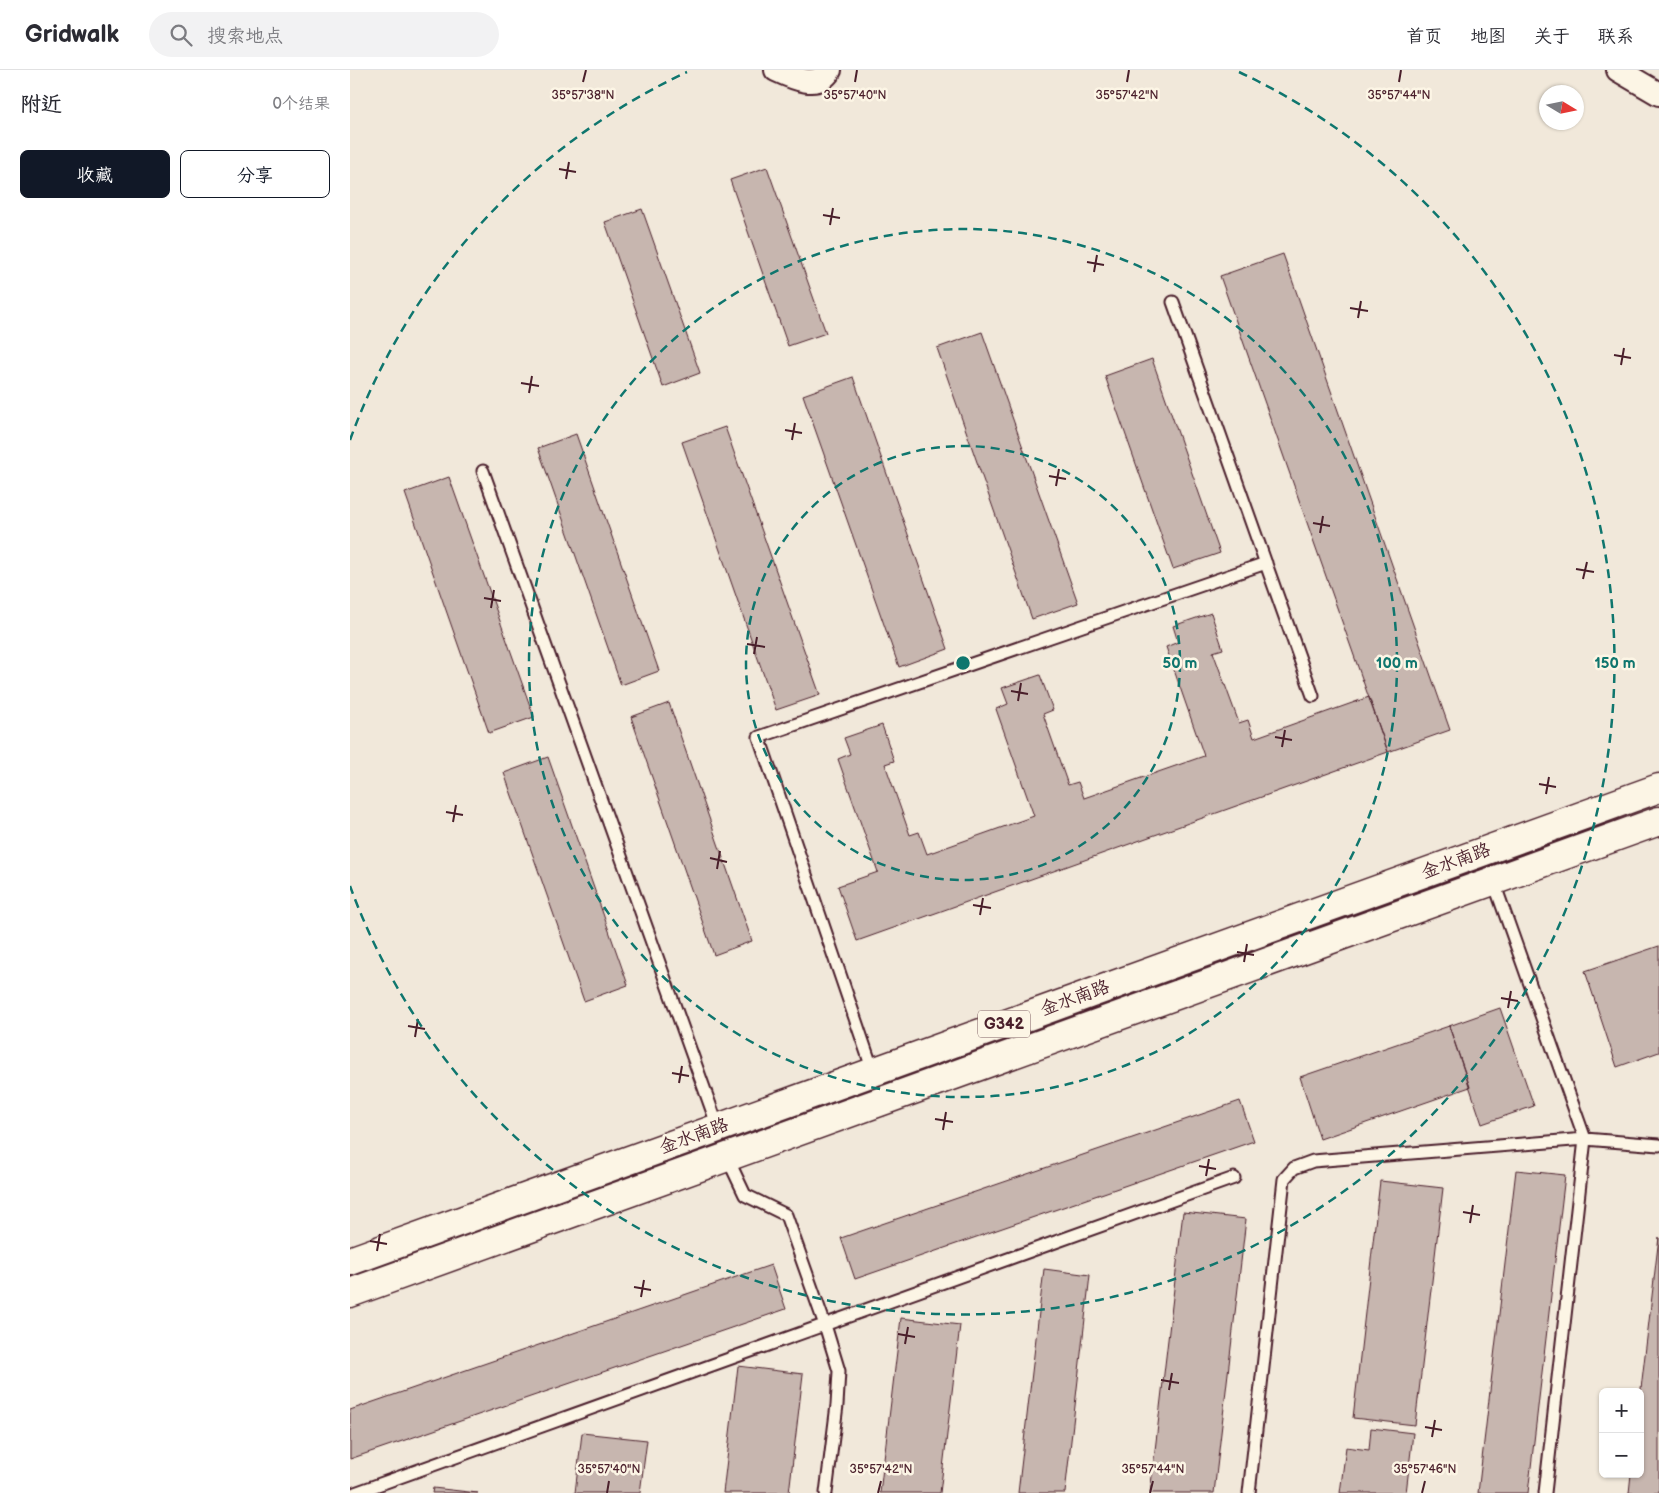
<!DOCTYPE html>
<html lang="zh">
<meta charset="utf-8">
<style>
:root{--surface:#fff;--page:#f2f2f3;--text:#2b2b33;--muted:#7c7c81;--line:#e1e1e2;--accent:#111827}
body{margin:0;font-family:"Balsamiq Sans","LXGW WenKai TC",sans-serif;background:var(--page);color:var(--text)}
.controls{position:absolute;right:15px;bottom:15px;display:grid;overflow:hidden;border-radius:8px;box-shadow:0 1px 4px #0004}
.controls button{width:45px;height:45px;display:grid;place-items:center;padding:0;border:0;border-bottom:1px solid var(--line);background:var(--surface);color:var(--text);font:25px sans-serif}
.compass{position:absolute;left:1189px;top:15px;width:45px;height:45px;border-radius:50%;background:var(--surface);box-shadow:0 1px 4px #0004;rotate:100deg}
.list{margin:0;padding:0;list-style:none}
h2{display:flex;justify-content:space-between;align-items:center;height:65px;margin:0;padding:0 20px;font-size:21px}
h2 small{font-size:16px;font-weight:400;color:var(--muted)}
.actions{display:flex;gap:10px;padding:15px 20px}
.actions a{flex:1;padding:11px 0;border:1px solid var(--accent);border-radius:8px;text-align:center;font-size:18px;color:var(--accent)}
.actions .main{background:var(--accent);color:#fff}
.icon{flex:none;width:28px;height:28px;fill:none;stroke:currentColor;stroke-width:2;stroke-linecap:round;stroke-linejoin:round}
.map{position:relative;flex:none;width:1309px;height:1423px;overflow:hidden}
header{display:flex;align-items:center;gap:30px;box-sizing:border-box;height:70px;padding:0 25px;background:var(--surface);border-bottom:1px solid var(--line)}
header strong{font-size:24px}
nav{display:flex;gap:28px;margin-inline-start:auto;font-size:18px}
.search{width:350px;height:45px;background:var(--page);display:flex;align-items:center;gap:12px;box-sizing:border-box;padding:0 18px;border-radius:28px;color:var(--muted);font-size:19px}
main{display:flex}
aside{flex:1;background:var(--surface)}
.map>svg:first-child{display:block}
</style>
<header>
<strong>Gridwalk</strong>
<div class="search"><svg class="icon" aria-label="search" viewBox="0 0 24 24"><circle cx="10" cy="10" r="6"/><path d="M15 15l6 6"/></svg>搜索地点</div>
<nav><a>首页</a><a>地图</a><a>关于</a><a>联系</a></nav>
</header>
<main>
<aside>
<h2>附近<small>0个结果</small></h2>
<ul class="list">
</ul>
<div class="actions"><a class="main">收藏</a><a>分享</a></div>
</aside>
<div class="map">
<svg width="1309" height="1423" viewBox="0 0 1309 1423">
<rect width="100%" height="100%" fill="#f1e8da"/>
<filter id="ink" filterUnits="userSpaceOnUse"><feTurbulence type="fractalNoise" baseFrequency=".02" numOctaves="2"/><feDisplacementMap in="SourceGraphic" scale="10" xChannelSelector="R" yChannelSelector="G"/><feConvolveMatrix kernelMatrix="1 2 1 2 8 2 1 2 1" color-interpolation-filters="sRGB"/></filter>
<g filter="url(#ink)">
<path fill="#c7b6af" stroke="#4a1f2b" d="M417,97L476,263L438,276L380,110Z
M292,139L350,303L313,317L255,152Z
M933,184L1100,660L1038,682L870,206Z
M632,262L728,533L682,549L587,278Z
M802,289L870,483L823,499L755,306Z
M503,307L598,579L549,597L453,325Z
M375,357L470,625L426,640L332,372Z
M226,364L309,601L271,615L188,378Z
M99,407L184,647L139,663L55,423Z
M861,543L873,579L863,582L889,653L898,650L904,668L1019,627L1038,682L507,871L488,816L528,802L488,689L500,684L494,668L532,655L544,691L535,694L560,765L569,762L577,784L684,746L646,639L658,634L652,618L690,605L703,640L693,644L718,715L728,712L734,728L854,686L816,577L828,572L823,556Z
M319,633L402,871L364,885L281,647Z
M198,687L278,915L234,931L154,703Z
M1309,876V982L1267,997L1235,901Z
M1150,938L1184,1036L1132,1054L1099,956Z
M1099,956L1120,1017L970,1069L950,1007Z
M890,1031L904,1071L505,1209L491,1168Z
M1166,1100L1215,1105L1178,1423H1128Z
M1030,1111L1093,1118L1065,1355L1003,1348Z
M833,1142L896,1149L864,1423H800Z
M1309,1167V1423H1279L1281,1404H1290V1327Z
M421,1195L436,1239L0,1389V1340Z
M694,1199L740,1205L715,1423H668Z
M551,1248L610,1255L590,1423H530Z
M388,1296L453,1304L439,1423H373Z
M1021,1358L1063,1363L1056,1423H990L996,1377L1019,1380Z
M232,1363L297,1370L290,1423H225Z
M83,1418L128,1423H82Z"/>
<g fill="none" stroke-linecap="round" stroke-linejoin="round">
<g stroke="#4a1f2b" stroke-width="15">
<path id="service" d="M823,232L963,626
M133,401L368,1057
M523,1001L409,667L916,493
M377,1087L395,1125L436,1145L475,1255L489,1301L487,1335L476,1423
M5,1423L884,1108
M899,1423L934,1109L944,1098L963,1091L1235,1069L1143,810
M1195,1423L1235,1069L1309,1075"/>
</g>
<g stroke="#4a1f2b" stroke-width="26">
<path id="minor" d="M426,0C443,8 468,20 480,0
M1268,0L1309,24"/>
</g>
<g stroke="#4a1f2b" stroke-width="31">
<path id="trunk" d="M0,1191L1309,718
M0,1223L1309,751"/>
</g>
<use href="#service" stroke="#fcf5e5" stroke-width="11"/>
<use href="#minor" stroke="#fcf5e5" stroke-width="22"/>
<use href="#trunk" stroke="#fcf5e5" stroke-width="28"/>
</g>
</g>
<path fill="none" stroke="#4a1f2b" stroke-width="2" d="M233,12L236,0M505,12L507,0M777,12L779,0M1049,12L1051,0M209,99L226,102M216,109L219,92M473,145L490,148M480,155L483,138M737,192L754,195M744,202L747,185M1000,238L1018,241M1008,248L1011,231M1264,285L1281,288M1271,295L1274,278M171,313L189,316M179,323L182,306M435,360L452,363M442,370L445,353M699,406L716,409M706,416L709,399M963,453L980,456M970,463L973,446M1226,499L1244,502M1233,509L1237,492M134,528L151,531M141,538L144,520M397,574L415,577M404,584L407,567M661,621L678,624M668,631L671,613M925,667L942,670M932,677L935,660M1189,714L1206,717M1196,724L1199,707M96,742L113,745M103,752L106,735M360,788L377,792M367,799L370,781M623,835L641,838M630,845L633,828M887,882L904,885M894,892L897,874M1151,928L1168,931M1158,938L1161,921M58,956L75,959M65,967L68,949M322,1003L339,1006M329,1013L332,996M585,1049L603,1052M593,1060L596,1042M849,1096L866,1099M856,1106L859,1089M1113,1142L1130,1145M1120,1153L1123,1135M20,1171L37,1174M27,1181L30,1164M284,1217L301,1220M291,1227L294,1210M548,1264L565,1267M555,1274L558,1257M811,1310L829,1313M819,1320L822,1303M1075,1357L1092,1360M1082,1367L1085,1350M257,1423L259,1411M528,1423L531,1411M800,1423L803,1411M1072,1423L1075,1411"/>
<g fill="none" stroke="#0f766e" stroke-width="2.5" stroke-dasharray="9 6">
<circle cx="613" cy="593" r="217"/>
<circle cx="613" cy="593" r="434"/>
<path d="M0 370A652 652 0 0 1 337 2M889 2A652 652 0 1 1 0 816"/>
</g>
<g text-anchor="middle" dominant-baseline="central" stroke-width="5" stroke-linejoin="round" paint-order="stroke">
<rect fill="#fcf5e5" stroke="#7f5f63" stroke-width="1" x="628" y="940.5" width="52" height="27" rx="4"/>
<g font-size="16" font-weight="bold" fill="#4a1f2b">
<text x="654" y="954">G342</text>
</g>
<g font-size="18" fill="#4a1f2b" stroke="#fcf5e5">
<text transform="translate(1106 791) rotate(-20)">金水南路</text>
<text transform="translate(725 928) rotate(-20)">金水南路</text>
<text transform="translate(344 1066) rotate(-20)">金水南路</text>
</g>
</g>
<g font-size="12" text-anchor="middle" fill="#4a1f2b" stroke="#fcf5e5" stroke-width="5" stroke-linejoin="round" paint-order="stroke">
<text x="505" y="29">35°57'40"N</text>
<text x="777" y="29">35°57'42"N</text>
<text x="1049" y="29">35°57'44"N</text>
<text x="233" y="29">35°57'38"N</text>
<text x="259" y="1403">35°57'40"N</text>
<text x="531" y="1403">35°57'42"N</text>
<text x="803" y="1403">35°57'44"N</text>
<text x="1075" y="1403">35°57'46"N</text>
</g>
<circle cx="613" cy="593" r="8" fill="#0f766e" stroke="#fcf5e5" stroke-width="2.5"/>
<g font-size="15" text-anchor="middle" font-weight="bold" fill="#0f766e" stroke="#fcf5e5" stroke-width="5" stroke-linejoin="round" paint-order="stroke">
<text x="830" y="598">50 m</text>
<text x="1047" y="598">100 m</text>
<text x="1265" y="598">150 m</text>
</g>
</svg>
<div class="controls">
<button>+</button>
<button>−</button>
</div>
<svg class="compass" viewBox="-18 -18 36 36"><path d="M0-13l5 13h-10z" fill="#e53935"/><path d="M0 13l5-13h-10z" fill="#7c7c81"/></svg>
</div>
</main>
